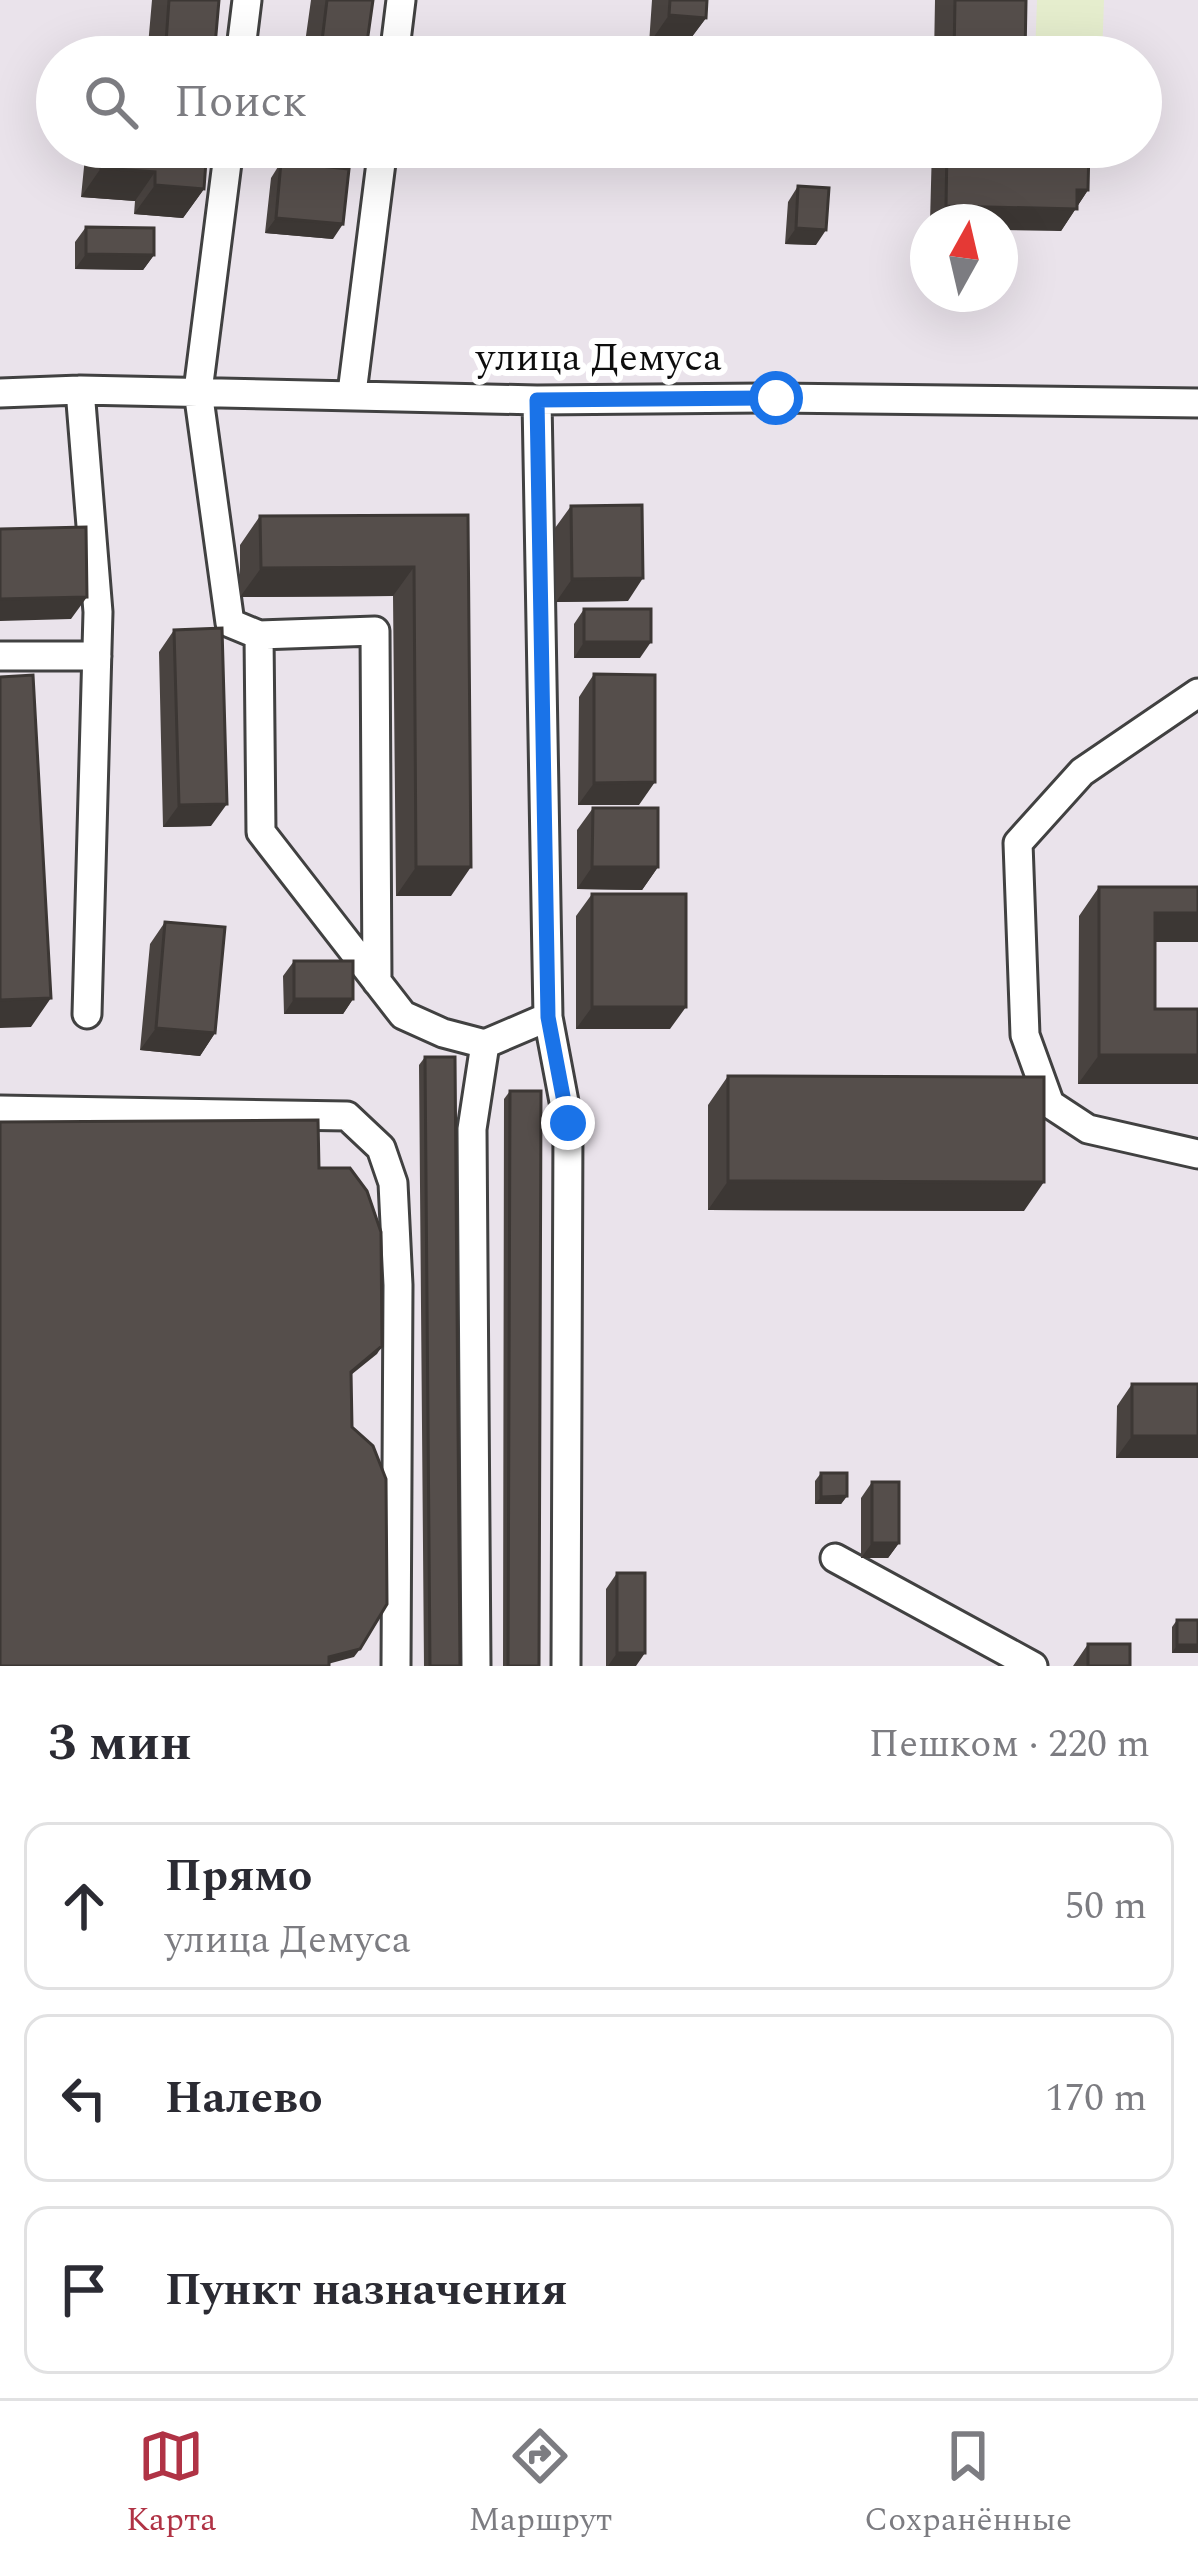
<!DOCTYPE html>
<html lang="ru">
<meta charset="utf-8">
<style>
:root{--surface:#fff;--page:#f7f7f7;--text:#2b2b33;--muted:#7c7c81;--line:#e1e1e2;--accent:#b03345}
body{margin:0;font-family:Spectral,serif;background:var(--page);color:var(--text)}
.compass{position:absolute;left:910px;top:204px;width:108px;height:108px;border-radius:50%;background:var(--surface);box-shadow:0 12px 48px #0002;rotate:8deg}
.stop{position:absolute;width:36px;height:36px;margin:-27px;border:9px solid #1a73e8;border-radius:50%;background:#fff}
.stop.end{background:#1a73e8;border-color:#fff;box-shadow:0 3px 12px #0008}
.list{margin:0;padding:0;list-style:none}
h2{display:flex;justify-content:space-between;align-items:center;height:156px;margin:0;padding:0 48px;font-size:51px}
h2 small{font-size:39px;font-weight:400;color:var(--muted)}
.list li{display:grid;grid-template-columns:78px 1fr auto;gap:36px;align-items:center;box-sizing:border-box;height:168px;margin:0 24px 24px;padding:0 24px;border:3px solid var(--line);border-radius:24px}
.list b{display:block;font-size:45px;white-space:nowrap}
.list p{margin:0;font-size:39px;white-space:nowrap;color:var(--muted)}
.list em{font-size:39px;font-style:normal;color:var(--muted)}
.icon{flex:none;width:66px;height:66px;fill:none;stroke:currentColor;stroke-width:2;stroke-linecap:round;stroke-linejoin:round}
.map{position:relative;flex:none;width:1198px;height:1666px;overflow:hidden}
.search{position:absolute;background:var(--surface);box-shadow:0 12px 48px #0002;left:36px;right:36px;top:36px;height:132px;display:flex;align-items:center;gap:30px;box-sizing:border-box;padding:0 42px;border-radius:66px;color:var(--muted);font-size:45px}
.sheet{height:732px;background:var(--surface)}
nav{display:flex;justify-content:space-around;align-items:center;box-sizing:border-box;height:168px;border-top:3px solid var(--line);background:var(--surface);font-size:33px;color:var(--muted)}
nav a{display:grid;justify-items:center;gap:6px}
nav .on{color:var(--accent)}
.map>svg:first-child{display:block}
</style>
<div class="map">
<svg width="1198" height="1666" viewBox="0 0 1198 1666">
<rect width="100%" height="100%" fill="#fdfaf0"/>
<path fill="#eae3eb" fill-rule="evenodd" d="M0,0H1198V1666H0ZM57,57H1141V147H57ZM928,222H1000V294H928Z"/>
<path fill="#e5edcd" d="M1037,0H1104L1102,57H1035Z"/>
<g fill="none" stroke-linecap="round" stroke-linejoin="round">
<g stroke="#414141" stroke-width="33">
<path id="minor" d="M240,57L247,0
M394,57L401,0
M229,147L198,391L230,623L259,635L261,832L403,1015L443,1033L485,1044
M80,390L98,612L87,1014
M0,393L80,390L537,400L775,398L1198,403
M352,393L383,147
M537,400L548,1017L568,1123L566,1666
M259,635L375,631L377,982
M0,656H97
M1198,693L1082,772L1018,843L1025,1035L1050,1104L1088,1129L1198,1154
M0,1110L347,1116L381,1148L393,1183L398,1285L396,1666
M835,1558L1033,1666
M476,1666L472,1129L485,1044L548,1017"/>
</g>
<use href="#minor" stroke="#fff" stroke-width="27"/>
</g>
<path fill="#494340" d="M152,0H219L214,57H147Z
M311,0H373L365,57H303Z
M652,0H707L706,18L685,46L649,44Z
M935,0H1026L1025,57H934Z
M86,147H207L204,189L183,218L134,214L135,201L81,197Z
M932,147H1089L1088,190L1061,231L1000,222H930Z
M281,162L333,239L265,233L271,178Z
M798,186L816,245L785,244L788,202Z
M86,227L154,255L143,270L75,269V242Z
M571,506L628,601L556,602L555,528Z
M468,515L451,896H396L393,596L240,597V545L260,516Z
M584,609L640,658H574V624Z
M174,630L211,826L163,827L159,652Z
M594,674L639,805H578L579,697Z
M593,808L658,867L642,890L577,889V830Z
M1099,887L1155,942V1009H1198V1084H1078L1079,916Z
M592,894L670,1029H576V916Z
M165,922L215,1033L200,1056L140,1050L150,944Z
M294,961L353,999L343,1014H284L283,976Z
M425,1057L460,1666H424L419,1065Z
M728,1076L1024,1211L708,1210V1105Z
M510,1091L539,1666H503L504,1099Z
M1132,1384H1198V1458H1116L1117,1406Z
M821,1473L847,1496L841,1504H815V1481Z
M872,1482L899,1543L888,1558H861V1498Z
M617,1573L636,1666H606V1589Z
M1177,1620H1198V1653H1172V1627Z
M1088,1644L1130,1666H1073Z"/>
<path fill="#3c3734" d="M669,15L706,18L685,46L649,44Z
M291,147H340L336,153Z
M101,168L155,172L135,201L81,197Z
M155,185L204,189L183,218L134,214Z
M1077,190H1088L1061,231L1000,230V222H935L946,206Z
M276,218L343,224L333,239L265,233Z
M796,228L826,230L816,245L785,244Z
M86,254L154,255L143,270L75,269Z
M414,567L393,596L240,597L261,568Z
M643,578L628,601L556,602L572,579Z
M87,597L71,619L0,621V599Z
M584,642H651L640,658H574Z
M655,782L639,805H578L594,783Z
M227,804L211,826L163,827L179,805Z
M416,867H471L451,896H396Z
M592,867H658L642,890L577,889Z
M1155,913H1198V942H1135Z
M51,998L31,1027L0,1028V1000Z
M294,999H353L343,1014H284Z
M592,1007H686L670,1029H576Z
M156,1028L215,1033L200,1056L140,1050Z
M1099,1055H1198V1084H1078Z
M728,1181L1044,1182L1024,1211L708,1210Z
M382,1346L377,1354L346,1379L351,1372Z
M1132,1436H1198V1458H1116Z
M847,1496L841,1504H815L821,1497Z
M872,1543H899L888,1558H861Z
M1177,1645H1198V1653H1172Z
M360,1649L354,1657L324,1665L329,1657Z
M617,1653H645L636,1666H608Z"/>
<path fill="#554e4b" stroke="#3c3734" stroke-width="3" d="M169,0H219L214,57H165Z
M327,0H373L365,57H320Z
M670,0H707L706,18L669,15Z
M955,0H1026L1025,57H954Z
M103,147H207L204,189L155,185V172L101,168Z
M947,147H1089L1088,190H1077V209L946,206Z
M281,162L349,169L343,224L276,218Z
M798,186L829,188L826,230L796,228Z
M86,227L154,228V255L86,254Z
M642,505L643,578L572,579L571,506Z
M468,515L471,867H416L414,567L261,568L260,516Z
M86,527L87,597L0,599V529Z
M584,609H651V642H584Z
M222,628L227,804L179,805L174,630Z
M594,674L655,675V782L594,783Z
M33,675L51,998L0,1000V677Z
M593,808H658V867H592Z
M1099,887H1198V913H1155V1009H1198V1055H1099Z
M592,894H686V1007H592Z
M165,922L225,927L215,1033L156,1028Z
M294,961H353V999H294Z
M425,1057H455L460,1666H430Z
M728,1076L1044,1077V1182L728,1181Z
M510,1091H541L539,1666H508Z
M318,1120L319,1168H350L367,1191L381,1232L382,1346L351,1372L352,1427L373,1446L386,1479L387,1604L360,1649L329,1657V1666H0V1122Z
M1132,1384H1198V1436H1132Z
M821,1473H847V1496L821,1497Z
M872,1482H899V1543H872Z
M617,1573H645V1653H617Z
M1177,1620H1198V1645H1177Z
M1088,1644H1130V1666H1088Z"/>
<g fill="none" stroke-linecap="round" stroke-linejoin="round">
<path stroke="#1a73e8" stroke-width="15" d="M568,1123L548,1017L537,400L776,398"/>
</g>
<g text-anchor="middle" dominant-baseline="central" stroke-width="12" stroke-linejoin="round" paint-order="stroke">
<g font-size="39" fill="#0e0e0e" stroke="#fff">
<text x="599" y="358">улица Демуса</text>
</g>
</g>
</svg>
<svg class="compass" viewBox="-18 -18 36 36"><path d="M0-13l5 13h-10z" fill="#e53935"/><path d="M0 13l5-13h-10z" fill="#7c7c81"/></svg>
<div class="stop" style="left:776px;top:398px"></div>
<div class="stop end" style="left:568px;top:1123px"></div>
<div class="search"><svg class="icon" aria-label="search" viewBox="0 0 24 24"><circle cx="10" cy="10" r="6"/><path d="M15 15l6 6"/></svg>Поиск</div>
</div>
<section class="sheet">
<h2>3 мин<small>Пешком · 220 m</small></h2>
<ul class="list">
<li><svg class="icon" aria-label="ahead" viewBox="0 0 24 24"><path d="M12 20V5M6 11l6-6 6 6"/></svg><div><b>Прямо</b><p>улица Демуса</p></div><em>50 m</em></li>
<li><svg class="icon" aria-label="left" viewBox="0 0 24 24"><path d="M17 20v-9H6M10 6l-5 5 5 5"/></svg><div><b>Налево</b></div><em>170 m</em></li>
<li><svg class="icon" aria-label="arrive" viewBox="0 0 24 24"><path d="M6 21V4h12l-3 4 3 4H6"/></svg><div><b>Пункт назначения</b></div></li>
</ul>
</section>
<nav>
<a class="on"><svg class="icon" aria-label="map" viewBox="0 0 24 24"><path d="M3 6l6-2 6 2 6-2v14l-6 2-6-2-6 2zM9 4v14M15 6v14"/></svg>Карта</a>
<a><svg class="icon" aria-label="directions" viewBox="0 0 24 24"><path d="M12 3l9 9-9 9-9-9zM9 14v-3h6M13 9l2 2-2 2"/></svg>Маршрут</a>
<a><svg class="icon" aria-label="saved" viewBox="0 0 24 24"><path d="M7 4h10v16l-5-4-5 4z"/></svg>Сохранённые</a>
</nav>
